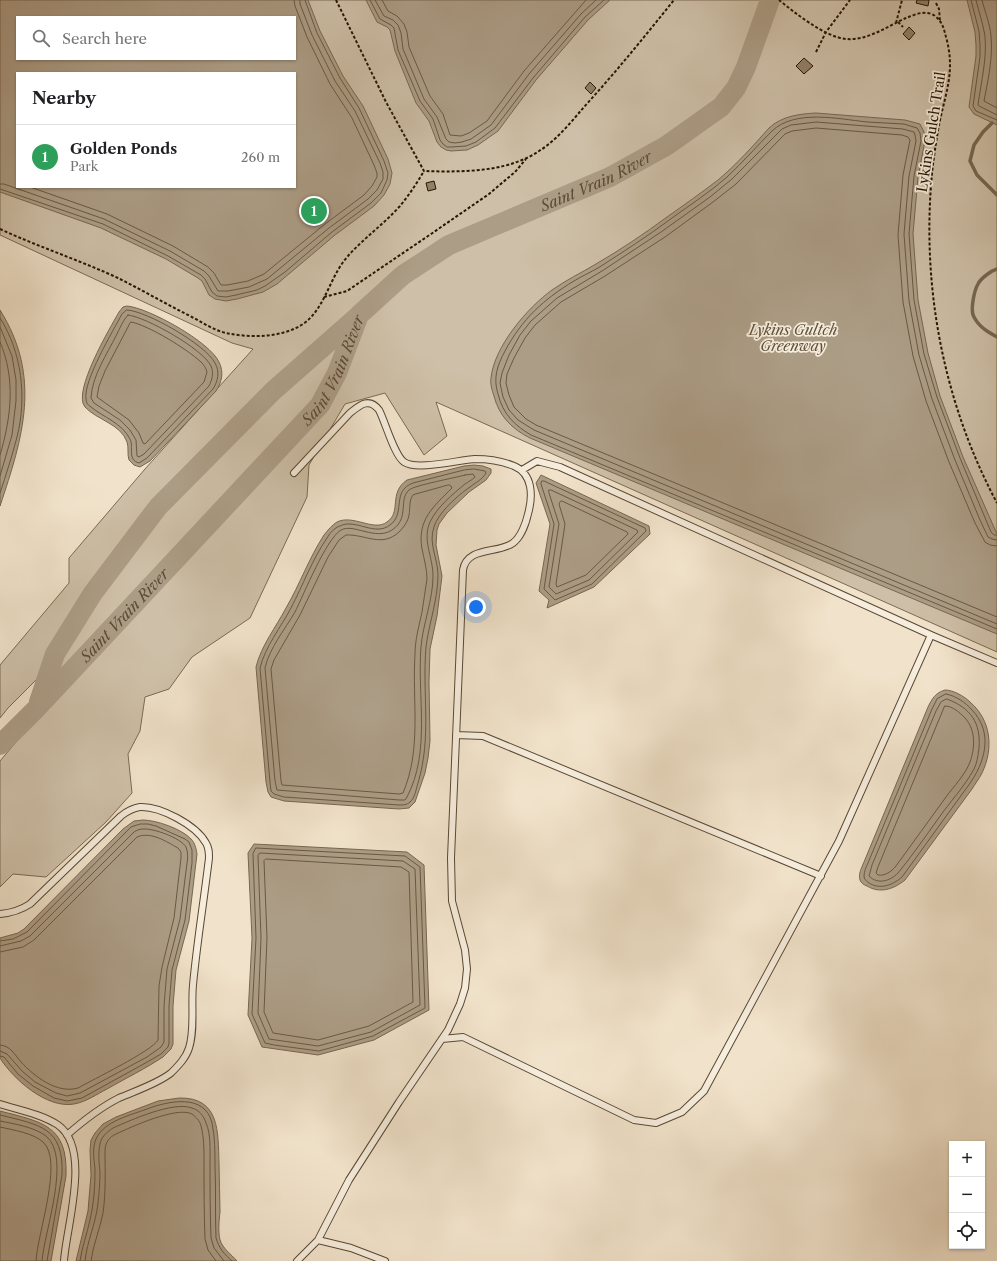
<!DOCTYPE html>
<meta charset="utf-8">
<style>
:root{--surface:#fff;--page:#f6f6f6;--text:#202124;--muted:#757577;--line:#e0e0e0;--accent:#0f766e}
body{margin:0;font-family:"Libre Caslon Text",serif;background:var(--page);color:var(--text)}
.controls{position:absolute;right:12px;bottom:12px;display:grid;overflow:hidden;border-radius:0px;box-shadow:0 1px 3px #0004}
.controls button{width:36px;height:36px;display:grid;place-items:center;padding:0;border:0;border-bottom:1px solid var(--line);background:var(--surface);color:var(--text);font:20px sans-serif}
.you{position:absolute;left:476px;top:607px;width:14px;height:14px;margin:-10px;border:3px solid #fff;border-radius:50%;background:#1a73e8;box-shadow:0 0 0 6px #1a73e833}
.badge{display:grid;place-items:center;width:26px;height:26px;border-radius:50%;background:var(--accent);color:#fff;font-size:13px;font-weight:700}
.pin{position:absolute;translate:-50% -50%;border:2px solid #fff;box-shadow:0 1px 4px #0006}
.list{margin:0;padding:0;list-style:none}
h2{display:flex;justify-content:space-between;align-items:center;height:52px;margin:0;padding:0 16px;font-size:17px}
h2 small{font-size:13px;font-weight:400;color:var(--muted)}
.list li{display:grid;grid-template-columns:26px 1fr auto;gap:12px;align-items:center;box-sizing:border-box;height:64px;padding:0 16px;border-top:1px solid var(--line)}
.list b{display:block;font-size:15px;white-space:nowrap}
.list p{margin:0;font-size:13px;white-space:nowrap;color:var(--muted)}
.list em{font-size:13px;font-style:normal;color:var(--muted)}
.icon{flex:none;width:22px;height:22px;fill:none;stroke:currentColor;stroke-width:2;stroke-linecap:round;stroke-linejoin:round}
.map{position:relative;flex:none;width:997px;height:1261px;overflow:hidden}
.search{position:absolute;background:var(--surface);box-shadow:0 1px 3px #0004;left:16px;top:16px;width:280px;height:44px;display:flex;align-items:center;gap:10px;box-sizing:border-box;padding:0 14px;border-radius:0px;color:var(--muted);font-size:15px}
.panel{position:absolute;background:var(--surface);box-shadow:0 1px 3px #0004;left:16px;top:72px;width:280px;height:116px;border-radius:0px}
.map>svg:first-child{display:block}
</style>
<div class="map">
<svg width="997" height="1261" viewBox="0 0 997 1261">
<rect width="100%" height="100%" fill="#f1e3cb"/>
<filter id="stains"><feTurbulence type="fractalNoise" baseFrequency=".005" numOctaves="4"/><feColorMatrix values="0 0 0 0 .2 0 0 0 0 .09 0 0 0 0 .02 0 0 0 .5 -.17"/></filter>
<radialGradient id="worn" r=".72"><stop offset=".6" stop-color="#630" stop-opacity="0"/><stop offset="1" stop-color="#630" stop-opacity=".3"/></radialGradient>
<path fill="#cec0a8" stroke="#7a6a54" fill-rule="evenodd" d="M0,0H997V652L436,402L447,436L424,455L385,393L345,404L309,465L307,497L250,618L192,657L169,689L145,697L140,731L128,754L132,793L106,822L46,877L13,874L0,887V761L38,716L321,409L342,374L334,372L318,404L49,689L59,657L97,596L161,510L275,394L307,364L301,363L157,503L90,589L51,653L43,673L8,708L0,718V665L69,583V558L145,469L253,349L232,343L0,235ZM17,17H295V59H17ZM17,73H295V187H17Z"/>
<path fill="#ac9d86" stroke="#766750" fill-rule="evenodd" d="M0,0H308L320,31L343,76L363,106L388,159L392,173L390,184L384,195L374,206L335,235L277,284L263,292L237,299L226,301L215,299L209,295L202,281L198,278L166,259L101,228L0,192ZM17,17H295V59H17ZM17,73H295V187H17Z
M366,0H610L588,20L536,80L498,131L478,145L467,150L451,151L446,150L441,147L437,142L429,121L416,103L395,51L390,30L387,27L377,22Z
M967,0H997V125L974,114L969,107L976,56V45L975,32Z
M816,113L905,120L920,124L924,132L925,141L918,177L913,234L918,300L928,353L940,396L963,457L997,534V634L530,438C512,429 499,416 494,396C492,390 490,384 491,378C494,347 527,308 552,290C566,280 581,273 596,264C620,250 644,234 667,217C684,205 701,193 718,180C737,164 753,146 769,128C782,116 799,114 816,113Z
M127,306C149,308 210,342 219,362C224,372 222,382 216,391L150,461L140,467L134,465L129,460C127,454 129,448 127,442C121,424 97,420 85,407C72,392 110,328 119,312L123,307Z
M0,310C42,377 23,437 0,506Z
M474,465L483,466L491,469V473L486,480L469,492L447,513L439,524L437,530L436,545L442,576L437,616L430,649L429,682L430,741L428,758L425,773L415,802L409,808L399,809L284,801L271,797L268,792L266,782L256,667C261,646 276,627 286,608C300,584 309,558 324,535C328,530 332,525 337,522C353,514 374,532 387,522C402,512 388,493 407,480L464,466Z
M541,475L649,526L650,534L594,587L547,608L549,600L539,591L550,524L536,483Z
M945,690C953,690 964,696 970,702C991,720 994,748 982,773C979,779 975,784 972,789L905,880C894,889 880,894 867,886C864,885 861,883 860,880C858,874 862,867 864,862L928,707C932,699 935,693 945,690Z
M143,820C156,820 182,829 191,839C195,843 196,848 197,854L189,921L176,970L173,1006V1044L171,1049L163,1057C145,1069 126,1078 107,1089C97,1094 86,1102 74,1104C47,1109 13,1079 0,1058V938L18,933L24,929L123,829L134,821Z
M254,844L407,852L424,865L429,1010L374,1040L318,1055L262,1047L248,1015L252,938L248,853Z
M179,1098C220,1097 218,1132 219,1163C219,1179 220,1196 220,1212C219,1221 218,1231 220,1240C223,1249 231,1254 237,1261H76L88,1211L91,1175L90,1150L91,1140L95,1133L103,1124L116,1117L158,1101Z
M0,1111C42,1122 68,1125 66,1176L51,1261H0Z"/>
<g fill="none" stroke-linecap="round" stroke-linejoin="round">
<path stroke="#695943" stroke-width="1" d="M370,0L380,19L391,25L394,28L398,50L420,101L433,119L440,140L443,144L447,147H451L466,146L476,142L495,128L533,78L585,17L604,0
M375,0L384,16L393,20L398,25L401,33L403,49L424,99L437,117L446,139L449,142L455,143L462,142L471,139L491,125L529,74L581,14L596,0
M382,0L388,11L397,16L404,24L407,32L409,47L430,96L443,114L450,135L461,136L469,133L487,121L524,71L586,0
M971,0L979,31L980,45V57L973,106L976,111L997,120
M976,0C979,12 983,24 985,36C987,60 981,82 978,105L979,106L997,115
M982,0C985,12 990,24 991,36C993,58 988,80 984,101L997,108
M0,184H4L104,219L170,251L204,271L209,276L218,291H228L249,287L267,279L329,228L368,199L377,190L383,179V172L380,163L355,111L335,81L312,35L300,4V0
M30,187L107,214L173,246L208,267L214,273L221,285H227L248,281L264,274L325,224L364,195L372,186L377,177V173L374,165L352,118L330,84L307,37L295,6L294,0
M0,189L103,224L168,256L201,275L205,279L212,292L217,296L226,297L236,295L257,290L265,286L285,272L332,232L371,203L381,193L387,180L388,173L384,161L359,108L340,78L317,33L305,0
M127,310C147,311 206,345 215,363C220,372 218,381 213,389L147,458L139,463C127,460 134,447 130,439C122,423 103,417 91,407C88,405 86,403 86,399C83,381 113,331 122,314Z
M128,315C146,317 203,349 211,366C214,373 212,380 209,386L144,454L139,457L137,456L136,440L130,430L120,420L94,403L91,398C92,376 107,354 117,334C120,328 123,320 128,315Z
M0,318C22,352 27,398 17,437C12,456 6,475 0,493
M131,322C148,325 187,349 201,362C204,365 206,368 207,372L204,382L145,444L143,443L139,433L129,420L97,397L99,386L105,371Z
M0,327L12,356L16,380V401L12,435L0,476
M0,342C16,379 11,418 0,455
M474,469L485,471L486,473C482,480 476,482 470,487C458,495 438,513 434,527C428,543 438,559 438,575C438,599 429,623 426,647C422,694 432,736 418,783C416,789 415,798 410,802C407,805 403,805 399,805L284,797L274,794L271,791L270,782L260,668C265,647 281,627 291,608C303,585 312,560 327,538C330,533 334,528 340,526C355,518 375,537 390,525C406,514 391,491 413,483L464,470Z
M465,475L473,474L475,477C472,480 468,482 465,484C453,494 437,507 430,522C422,540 433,557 433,576C433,600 423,623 421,647C417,697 431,751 407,797L405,800H399L277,790L275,781L265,668C269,649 285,629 295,612C304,594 326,539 341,530C354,523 375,541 392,530C410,518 398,500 409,490C415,485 455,478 465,475Z
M542,481H544L645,528L646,531L592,584L555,600L544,589L554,524L541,484Z
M449,485L451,486L452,488C433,507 417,520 422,549C424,559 427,569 427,579C425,590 424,601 422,612C419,626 415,640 415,654C412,702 422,748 403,793L399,794L282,785L281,781L271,669L274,660L300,615L328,557L339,540L346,535C365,534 382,548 399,532C403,528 406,524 408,519C411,511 408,501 413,495Z
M549,490H551L637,530L638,532L589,580L556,594L549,587L559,524L549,493Z
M562,501L627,532L628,534L586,575L557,587L556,584L565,524L559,504L560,502Z
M997,535H994L991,532L960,458L937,397L924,354L914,300L909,234L914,176L921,141L920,133L917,128L904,124C892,123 879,123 867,122C839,119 795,109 772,131C757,146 743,162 727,177C710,192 690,205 672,218C648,236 623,252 598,268C591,272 582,276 574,281C544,299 522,319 505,351C497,366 493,378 498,394C503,414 514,425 531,435L997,629
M997,540L992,539L988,537L980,520L955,460L932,399L919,355L909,301L904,234L909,176L916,141L915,135L914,132L903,129L816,122L791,125L782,129L732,179L710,197L661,232L602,271L557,298L531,321L520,335L509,355L502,373L500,383L503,397L509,410L518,420L534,430L997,624
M997,546L990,545L985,542L975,523L949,462L926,401L913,356L903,302L898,235L903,175L910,140L908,137L902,135L816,128L792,131L785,134L736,184L713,202L665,237L605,276L561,302L535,325L525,338L514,358L507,374L506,383L509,395L514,407L526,419L536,425L997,617
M946,694C956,696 965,702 972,710C994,733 985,763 968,786L902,877C893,885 880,890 869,883C866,881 864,879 864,876C864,872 866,867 868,863L932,709L937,699Z
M947,699C971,708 981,723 979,748C978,756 977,763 974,769C965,786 949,803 938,819C925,837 912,856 898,873C890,881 878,885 869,876L872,865L936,711L941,702Z
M945,706C953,706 960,713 965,718C976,730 975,748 970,762C965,775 954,786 946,797C929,820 913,843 896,866C891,872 885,876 878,875L876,873L878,867Z
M256,848L405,856L420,867L425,1008L373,1036L319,1051L274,1045L265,1043L252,1014L256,938L253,854Z
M260,853L403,861L415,869L420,1005L371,1032L318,1046L269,1039L258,1013L261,938L258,856Z
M266,859L401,867L409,872L413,1002L369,1026L318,1040L273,1033L264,1012L267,938L264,861Z
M0,941L13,939L27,932L126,832L131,827L140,824H148L156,826L185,839L189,842L192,850V863L185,920L172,970L169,1006V1043L168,1047L161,1054L149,1061L82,1098L67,1101L54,1098L33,1086L18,1074L4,1057L0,1056
M0,946L21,941L30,936L134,832C137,830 140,829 143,829C153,828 181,838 186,847C188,852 188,858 187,863L180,919L167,969L164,1006V1042L161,1047L147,1057L80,1093L67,1096L56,1093L35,1082L22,1071L7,1054L0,1051
M0,952L23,947L34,940L137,837C151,831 167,842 178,848L181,852V858L174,918L162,967L159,986L158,1040C152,1051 92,1080 78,1088C57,1094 35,1077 21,1062C14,1054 11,1046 0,1045
M0,1115C40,1125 64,1127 62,1175L47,1261
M0,1121C15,1124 34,1127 46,1136C72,1157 44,1232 42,1261
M0,1127C13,1130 33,1133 43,1142C64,1160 37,1235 36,1261
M80,1261C82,1247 87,1234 90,1220C94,1203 95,1186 95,1169C94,1159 92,1148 96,1139C104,1121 131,1115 147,1109C168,1101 205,1093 212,1123C215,1137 215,1152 215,1166C216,1190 215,1214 216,1238C219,1248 224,1254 232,1261
M85,1261C87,1241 96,1223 98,1203C99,1193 100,1182 100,1172C99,1163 98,1153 100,1144C101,1137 107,1132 113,1128C131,1120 173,1101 192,1108C199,1110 204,1116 206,1123C211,1134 210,1150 210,1162C210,1187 210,1213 211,1238L214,1248L224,1261
M91,1261C93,1245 100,1229 103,1213C106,1192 105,1172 105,1151C105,1143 109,1137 116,1134C131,1127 177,1106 192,1114C196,1117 200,1121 201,1126C204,1137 204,1150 204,1162C204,1188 204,1213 205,1239L208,1250L216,1261"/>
<path stroke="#766750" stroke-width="3.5" d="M992,123L983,132L974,145L970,161L977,175L997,195
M997,269C991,271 981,278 978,284C974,291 970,311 974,317C979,327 988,332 997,337"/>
<g stroke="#ac9d86" stroke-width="20">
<path d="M39,702L55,654L93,593L158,507L273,391L357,317"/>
<path id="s1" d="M0,745L37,708L320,405L337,373L359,315L403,275L449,245L610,177L666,146L721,107L736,88L746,67L770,0"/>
</g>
</g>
<path fill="#90806a" stroke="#261500" d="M917,0H929L928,6L916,3Z
M909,27L915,33L909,40L903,34Z
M804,58L813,66L804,74L796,66Z
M590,82L596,88L591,94L585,88Z
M434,181L436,189L428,191L426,183Z"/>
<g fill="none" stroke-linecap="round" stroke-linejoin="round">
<g stroke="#594833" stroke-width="8">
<path id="service" d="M294,473L350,413C360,405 369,397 379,410C385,421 394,455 404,462C417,471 458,460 475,459C488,459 502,461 514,466C533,474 533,496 528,514C526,523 521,537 513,543C498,554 467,546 463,570L451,858L452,901L465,950L467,969L465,988L460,1004L448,1030L399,1102L349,1180L318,1240L297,1261
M931,635L997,663
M456,735L483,736L821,876
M0,914C11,913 21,910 30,904L121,816C126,812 133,808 140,807C160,806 196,825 206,843C209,848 209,852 209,858C204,900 197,942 193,985C191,1005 195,1030 189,1048C186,1058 178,1066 171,1073C157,1084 135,1091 119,1098C99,1108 83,1121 67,1135
M442,1039L463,1037L634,1120L656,1123L682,1112L704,1091L839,841L931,635L560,467L537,461L522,470
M0,1104C19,1110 41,1114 58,1125C92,1149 66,1227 64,1261
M318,1240L351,1248L385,1261"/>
</g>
<path stroke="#261500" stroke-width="2" stroke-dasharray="3 2" stroke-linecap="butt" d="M336,0L386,102L424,171C452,172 488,172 514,163C523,160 532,156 539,151C557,140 571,122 584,107C616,72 645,36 674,0
M779,0C795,13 825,37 846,39C867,41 888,26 906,18C912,16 919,12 926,13C929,13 933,14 935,16C942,21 944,29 946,37C955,69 947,89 940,120C937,135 935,149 933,164C920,280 942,400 997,503
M936,3L939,9L940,21
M898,22L903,27
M896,23L902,0
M816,52L826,32L850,0
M0,229C39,247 79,260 118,278C142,290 166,304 190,316C202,322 213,330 226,333C250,338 282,338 303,324C326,308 329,277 348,256C364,238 384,224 400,206C409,195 417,183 424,171
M324,297L347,291L431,234L489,194L515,172L526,159"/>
<use href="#service" stroke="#f6eddd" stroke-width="6"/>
</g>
<g text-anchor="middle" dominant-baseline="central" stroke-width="3.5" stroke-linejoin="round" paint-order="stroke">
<g font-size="14" fill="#261500" stroke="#f6eddd">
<text transform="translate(931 132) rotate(-81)">Lykins Gulch Trail</text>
</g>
<g font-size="14" font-style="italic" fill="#61513b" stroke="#f6eddd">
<text x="793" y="330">Lykins Gultch<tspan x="793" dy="16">Greenway</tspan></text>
</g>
<g font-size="15" font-style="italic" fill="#5c4b36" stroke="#f6eddd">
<text stroke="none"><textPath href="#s1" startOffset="840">Saint Vrain River</textPath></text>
<text stroke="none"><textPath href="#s1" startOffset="504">Saint Vrain River</textPath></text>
<text stroke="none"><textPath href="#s1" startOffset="180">Saint Vrain River</textPath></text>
</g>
</g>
<rect width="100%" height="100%" filter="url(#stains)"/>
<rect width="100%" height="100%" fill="url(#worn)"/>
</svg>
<div class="controls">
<button>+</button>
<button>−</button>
<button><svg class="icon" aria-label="locate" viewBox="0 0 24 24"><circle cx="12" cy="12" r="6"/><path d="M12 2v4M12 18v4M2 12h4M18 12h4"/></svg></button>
</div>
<div class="you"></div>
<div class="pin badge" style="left:314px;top:211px;background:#2e9e5b">1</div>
<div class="search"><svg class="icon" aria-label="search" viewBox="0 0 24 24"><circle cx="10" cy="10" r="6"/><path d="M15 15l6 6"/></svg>Search here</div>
<section class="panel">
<h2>Nearby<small></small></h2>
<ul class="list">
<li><span class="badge" style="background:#2e9e5b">1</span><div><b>Golden Ponds</b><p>Park</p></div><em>260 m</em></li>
</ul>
</section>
</div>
